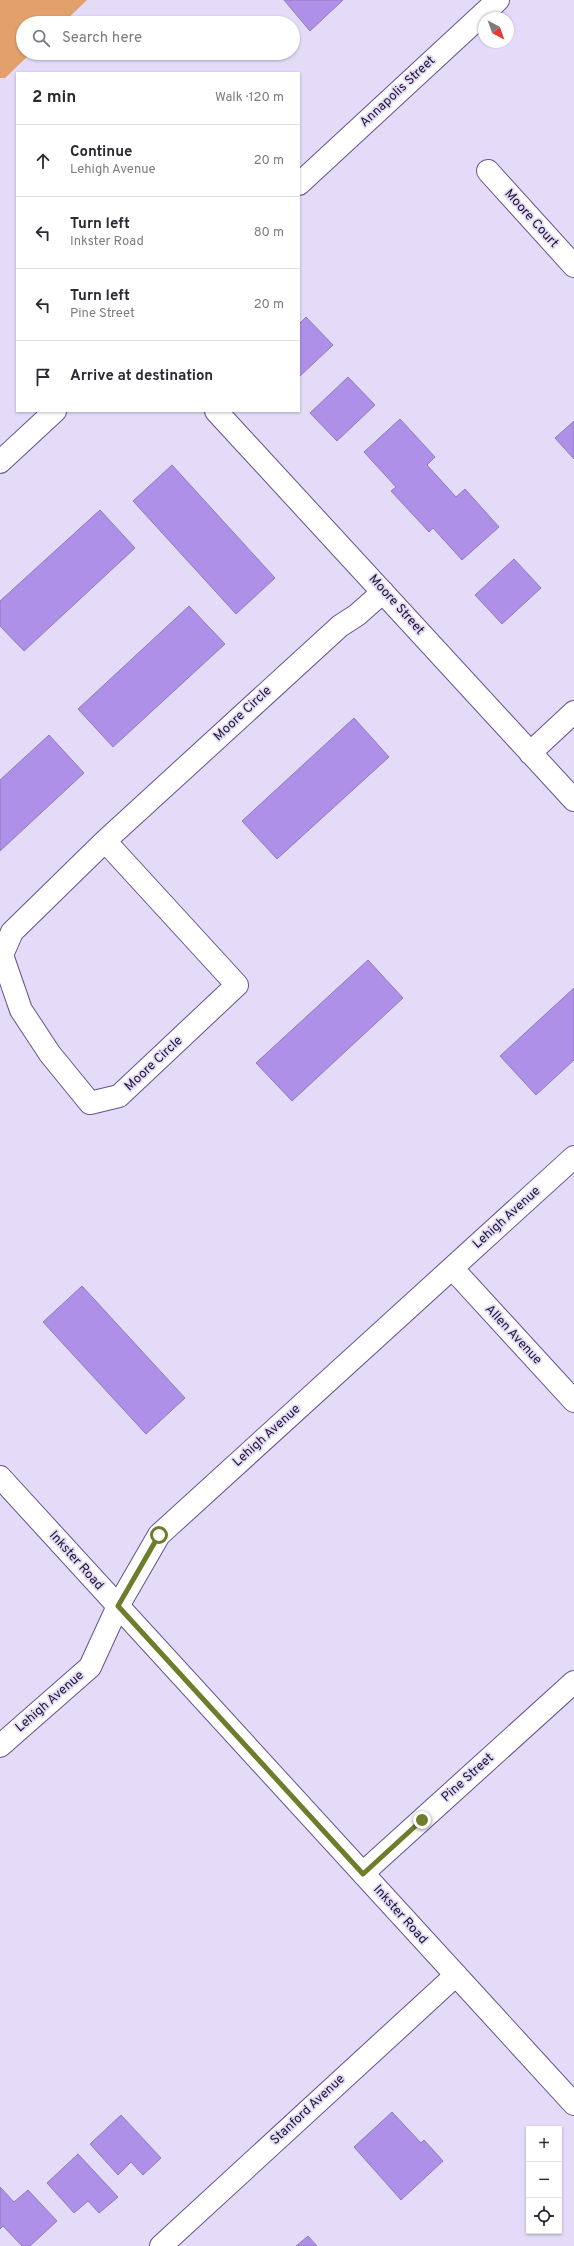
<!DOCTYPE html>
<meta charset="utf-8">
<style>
:root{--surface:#fff;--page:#f7f7f7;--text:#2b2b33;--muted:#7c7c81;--line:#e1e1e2}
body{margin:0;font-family:Overpass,sans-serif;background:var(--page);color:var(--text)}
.controls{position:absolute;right:12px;bottom:12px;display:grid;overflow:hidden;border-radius:0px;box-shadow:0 1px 3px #0004}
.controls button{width:36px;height:36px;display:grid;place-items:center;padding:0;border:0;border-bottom:1px solid var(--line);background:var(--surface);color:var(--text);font:20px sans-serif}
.compass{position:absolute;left:478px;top:12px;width:36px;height:36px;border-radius:50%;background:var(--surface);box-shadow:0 1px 3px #0004;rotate:139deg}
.stop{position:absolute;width:12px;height:12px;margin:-9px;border:3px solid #6e7d2b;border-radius:50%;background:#fff}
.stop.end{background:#6e7d2b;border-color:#fff;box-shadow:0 1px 4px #0008}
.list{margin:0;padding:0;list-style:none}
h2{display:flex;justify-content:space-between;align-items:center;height:52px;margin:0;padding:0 16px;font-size:17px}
h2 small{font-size:13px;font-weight:400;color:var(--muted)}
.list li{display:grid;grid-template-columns:26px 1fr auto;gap:12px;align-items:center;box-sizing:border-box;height:72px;padding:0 16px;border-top:1px solid var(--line)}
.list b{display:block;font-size:15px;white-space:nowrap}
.list p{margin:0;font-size:13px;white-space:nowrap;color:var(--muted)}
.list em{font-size:13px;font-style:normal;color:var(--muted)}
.icon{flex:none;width:22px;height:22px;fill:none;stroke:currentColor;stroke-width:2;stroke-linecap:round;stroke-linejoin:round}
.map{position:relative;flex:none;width:574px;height:2246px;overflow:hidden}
.search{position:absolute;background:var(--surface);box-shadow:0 1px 3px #0004;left:16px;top:16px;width:284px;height:44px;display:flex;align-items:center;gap:10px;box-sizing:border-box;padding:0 14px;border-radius:22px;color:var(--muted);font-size:15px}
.panel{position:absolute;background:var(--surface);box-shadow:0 1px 3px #0004;left:16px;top:72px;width:284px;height:340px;border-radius:0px}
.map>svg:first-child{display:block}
</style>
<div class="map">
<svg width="574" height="2246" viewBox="0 0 574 2246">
<rect width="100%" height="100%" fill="#e3dbf7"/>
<path fill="#e2a06b" d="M0,0H87L63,23H23V53H31L5,78H0Z"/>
<path fill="#ae90e8" stroke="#917cbc" d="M284,0H343L310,31Z
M306,317L333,345L299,377V324Z
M348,377L375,405L337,441L310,413Z
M400,419L435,457L427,465L456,497L465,489L499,527L462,560L433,528L429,532L391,491L396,487L364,452Z
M574,421V459L555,438Z
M172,465L275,578L236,614L133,501Z
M100,510L135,548L24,651L0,626V601Z
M514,559L541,588L502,624L475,595Z
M189,606L225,644L113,747L78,709Z
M354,718L389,757L277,859L242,821Z
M49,735L84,773L0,851V780Z
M368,960L403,998L292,1101L256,1063Z
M574,988V1060L536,1095L500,1056Z
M82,1286L185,1398L146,1434L43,1322Z
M392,2112L421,2143L424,2140L443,2161L401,2200L354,2147Z
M121,2115L161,2158L143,2175L131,2162L118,2175L90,2144Z
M78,2154L118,2197L99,2213L88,2201L74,2213L47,2183Z
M0,2187L14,2202L28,2190L57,2221L30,2246H22L3,2226L0,2229Z
M308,2236L317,2246H296Z"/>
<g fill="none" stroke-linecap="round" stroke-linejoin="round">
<g stroke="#67528e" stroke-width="24">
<path id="minor" d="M488,171L574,266
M216,411L574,800
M530,753L574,712
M105,841L237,985L119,1096L90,1103L50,1054L21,1010L2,955L12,932L105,841L340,626L357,615L383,592
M452,1268L574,1401
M0,1746L90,1667L118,1606L159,1535L574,1157
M363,1873L574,1682
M161,2246L456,1975"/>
</g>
<g stroke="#67528e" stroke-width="24">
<path id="tertiary" d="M299,184L498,0
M0,462L55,411"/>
</g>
<g stroke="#67528e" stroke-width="24">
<path id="secondary" d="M0,1477L574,2104"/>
</g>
<use href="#minor" stroke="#fff" stroke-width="22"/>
<use href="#tertiary" stroke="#fff" stroke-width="22"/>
<use href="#secondary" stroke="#fff" stroke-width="22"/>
</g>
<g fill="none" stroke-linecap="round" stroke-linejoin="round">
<path stroke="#6e7d2b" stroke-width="5" d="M159,1535L118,1606L363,1874L422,1820"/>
</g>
<g text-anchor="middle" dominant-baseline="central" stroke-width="3.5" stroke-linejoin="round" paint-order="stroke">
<g font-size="13" fill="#1d142c" stroke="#e3dbf7">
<text transform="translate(398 92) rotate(-43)">Annapolis Street</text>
<text transform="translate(531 219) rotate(48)">Moore Court</text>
<text transform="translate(396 605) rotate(48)">Moore Street</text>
<text transform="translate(243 714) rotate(-43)">Moore Circle</text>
<text transform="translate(154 1064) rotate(-43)">Moore Circle</text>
<text transform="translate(507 1218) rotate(-42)">Lehigh Avenue</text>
<text transform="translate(513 1335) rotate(47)">Allen Avenue</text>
<text transform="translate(267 1436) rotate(-42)">Lehigh Avenue</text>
<text transform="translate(76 1561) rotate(48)">Inkster Road</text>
<text transform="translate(50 1702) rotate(-41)">Lehigh Avenue</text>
<text transform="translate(468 1778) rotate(-42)">Pine Street</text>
<text transform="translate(400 1915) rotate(48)">Inkster Road</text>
<text transform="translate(308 2110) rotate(-43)">Stanford Avenue</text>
</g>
</g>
</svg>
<div class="controls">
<button>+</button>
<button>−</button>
<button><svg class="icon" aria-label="locate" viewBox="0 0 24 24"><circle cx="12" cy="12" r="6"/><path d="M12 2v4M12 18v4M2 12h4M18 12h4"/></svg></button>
</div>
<svg class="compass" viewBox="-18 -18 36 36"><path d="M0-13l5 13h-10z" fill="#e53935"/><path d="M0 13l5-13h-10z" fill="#7c7c81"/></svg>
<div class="stop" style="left:159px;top:1535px"></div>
<div class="stop end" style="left:422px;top:1820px"></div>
<div class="search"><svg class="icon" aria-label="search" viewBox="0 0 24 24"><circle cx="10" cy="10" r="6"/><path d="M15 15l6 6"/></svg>Search here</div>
<section class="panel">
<h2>2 min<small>Walk · 120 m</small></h2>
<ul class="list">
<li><svg class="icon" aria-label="ahead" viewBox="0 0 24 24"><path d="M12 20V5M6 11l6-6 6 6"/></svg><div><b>Continue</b><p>Lehigh Avenue</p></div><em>20 m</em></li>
<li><svg class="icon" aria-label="left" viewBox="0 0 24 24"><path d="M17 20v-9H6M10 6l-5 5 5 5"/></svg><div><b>Turn left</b><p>Inkster Road</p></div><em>80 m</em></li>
<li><svg class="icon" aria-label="left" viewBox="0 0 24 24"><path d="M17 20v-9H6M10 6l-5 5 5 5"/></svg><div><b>Turn left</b><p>Pine Street</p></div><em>20 m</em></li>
<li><svg class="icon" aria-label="arrive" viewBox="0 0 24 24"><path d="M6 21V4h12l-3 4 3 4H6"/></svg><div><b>Arrive at destination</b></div></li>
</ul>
</section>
</div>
